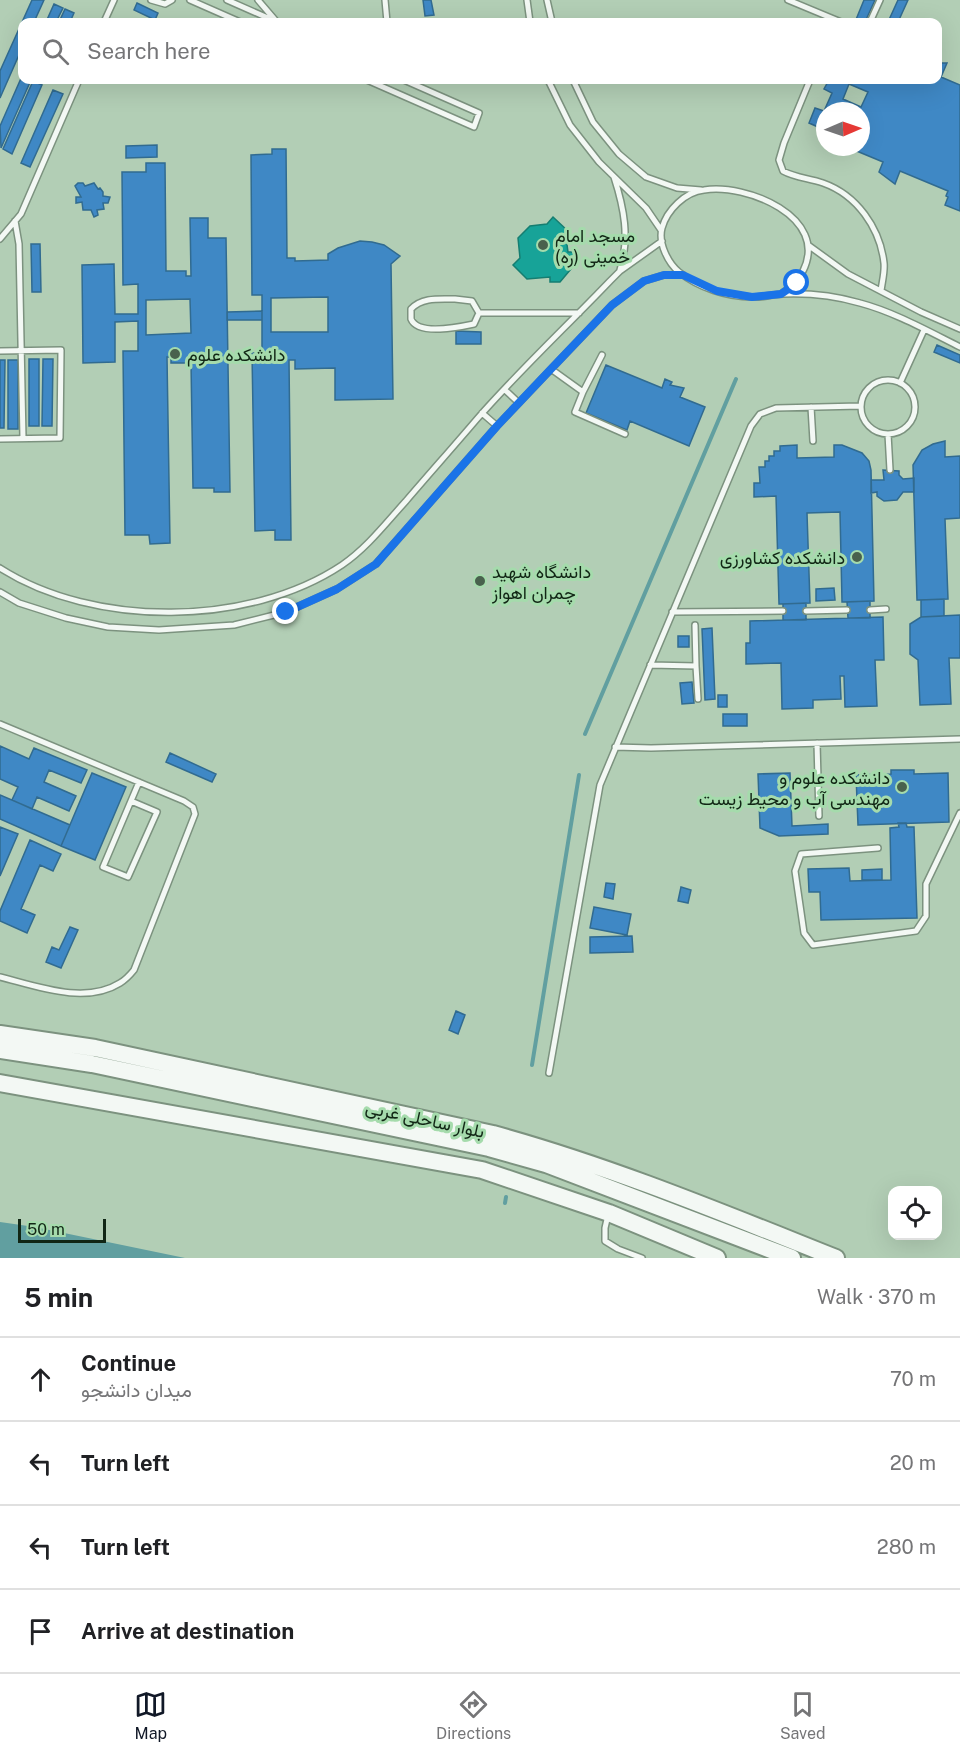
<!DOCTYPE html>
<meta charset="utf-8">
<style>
:root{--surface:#fff;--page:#f6f6f6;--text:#202124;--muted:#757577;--line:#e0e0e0;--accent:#111827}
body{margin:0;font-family:"Public Sans",Vazirmatn,sans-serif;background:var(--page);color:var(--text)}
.controls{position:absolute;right:18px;bottom:18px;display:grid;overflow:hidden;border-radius:12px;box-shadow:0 6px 24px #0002}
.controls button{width:54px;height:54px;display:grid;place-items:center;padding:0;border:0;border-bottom:2px solid var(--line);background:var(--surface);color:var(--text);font:30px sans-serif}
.compass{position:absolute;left:816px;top:102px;width:54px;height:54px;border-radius:50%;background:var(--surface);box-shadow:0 6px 24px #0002;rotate:88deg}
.scale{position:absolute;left:18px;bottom:15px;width:88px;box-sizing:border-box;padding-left:6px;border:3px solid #112615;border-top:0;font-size:16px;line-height:21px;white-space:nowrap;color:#112615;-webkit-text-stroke:4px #a5dbac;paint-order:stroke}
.stop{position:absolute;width:18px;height:18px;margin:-14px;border:4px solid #1a73e8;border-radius:50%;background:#fff}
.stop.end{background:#1a73e8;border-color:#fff;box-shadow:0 2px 6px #0008}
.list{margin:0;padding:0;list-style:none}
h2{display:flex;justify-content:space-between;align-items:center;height:78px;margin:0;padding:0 24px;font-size:26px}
h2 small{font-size:20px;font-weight:400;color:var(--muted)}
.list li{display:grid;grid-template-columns:39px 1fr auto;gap:18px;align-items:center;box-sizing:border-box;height:84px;padding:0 24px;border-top:2px solid var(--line)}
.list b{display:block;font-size:22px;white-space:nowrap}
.list p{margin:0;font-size:20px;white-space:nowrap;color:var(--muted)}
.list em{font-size:20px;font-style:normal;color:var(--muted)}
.icon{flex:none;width:33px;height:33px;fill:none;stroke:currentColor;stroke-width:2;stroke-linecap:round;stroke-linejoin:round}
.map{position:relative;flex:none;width:960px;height:1258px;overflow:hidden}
.search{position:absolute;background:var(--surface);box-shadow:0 6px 24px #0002;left:18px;right:18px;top:18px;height:66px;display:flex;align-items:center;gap:15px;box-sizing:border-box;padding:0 21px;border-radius:12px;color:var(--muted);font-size:22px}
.sheet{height:414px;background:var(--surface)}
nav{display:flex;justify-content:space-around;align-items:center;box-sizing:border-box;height:84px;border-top:2px solid var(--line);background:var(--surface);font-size:16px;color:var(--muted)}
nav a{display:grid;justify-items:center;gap:3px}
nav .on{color:var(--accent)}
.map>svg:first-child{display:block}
</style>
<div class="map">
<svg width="960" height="1258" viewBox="0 0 960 1258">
<rect width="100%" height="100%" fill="#b2ceb5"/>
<path fill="#619fa0" d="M0,1222L35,1227L185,1258H0Z"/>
<path fill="#3f88c5" stroke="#316b90" stroke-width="1.5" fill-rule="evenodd" d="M32,0H44L34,22H22V48L0,98V71Z
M423,0H431L434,15L425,16Z
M864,0H875L865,22H855Z
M898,0H908L898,22H888Z
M137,3L158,13L155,20L134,10Z
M54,4L63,8L56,22H46Z
M65,9L74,13L70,22H59Z
M938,63H947L941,77L960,85V211L945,205L948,197L946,196L948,191L900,171L895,184L879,172L883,162L847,147H861V111H825V130L809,123L815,108L824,111L832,93L824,89L829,80H938ZM849,84L868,92L861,107L843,99Z
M22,76V80H31L1,148L0,126Z
M33,81L42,85L12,154L3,149Z
M53,90L63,94L30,167L21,163Z
M157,145V157L126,158V146Z
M272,149H286L287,258H295V261L328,260V254L338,248L360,241L372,242L384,245L400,256L391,264L393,399L335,400V368L295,369V360H289L291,540H275V530L255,531L252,353H262V295H252L251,155L272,154ZM328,297V332H271V298Z
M146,163H165L166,271H186V276H191L190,218H208V238H226L230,492H214V488H193L191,363H171V357H167L170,543L150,544L149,535H125L123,351H138V321L115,322V362L83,363L82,265L114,264L115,314H138V284L123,285L122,172H146ZM190,299L191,333L146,335V300Z
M78,183H83L85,186L94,183L98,189L100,188L103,192V196L110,197L108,203H103L104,209L97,210L98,215L94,217L91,210H83L82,202L76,203V197H81L75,186Z
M31,244H40L41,292H32Z
M262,311V320H227V312Z
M456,331L481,332V344H456Z
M937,345L960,355V363L934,352Z
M29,359H39V426H29Z
M43,359H53L52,426H42Z
M0,360H5L4,428H0Z
M8,360H18V429H8Z
M606,365L662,388L665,379L672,382L670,385L684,388L680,397L705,407L689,446L630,421L627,430L586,413Z
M945,441V457L960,456V518L945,519L948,599L917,600L913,465L922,450L933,444Z
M797,445V458L834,457V445H842L862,453L869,461L871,470L874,601L842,602L840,512L807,513L810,603L779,604L776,496L754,497V483H760L759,467H765V461H769V456H774V451H780V446Z
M883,470L899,471V475L903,479L914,478V492H903L897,500L884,501L877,496V492L871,493V480H884Z
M834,588L835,600L816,601V589Z
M944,599V616L921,617V600Z
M870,601V618H848L847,602Z
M806,603V620H783V604Z
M960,615V658H949L951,704L920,705L918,660L910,654V624L921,617Z
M883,617L884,660H875L877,706L845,707L844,676H840L841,699L813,700V708L782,709L781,663L746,664V643H750V621Z
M712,628L715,699L705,700L702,629Z
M678,636H689V647H678Z
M692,682L694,703L682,704L680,683Z
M718,695H727V707H718Z
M723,714H747V726H723Z
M0,746L29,759L34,748L87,770L81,783L49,770L44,782L76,796L69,811L37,797L32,809L12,800L18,787L0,779Z
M170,753L216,774L212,782L166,762Z
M891,770H914V774L948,773L949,822L858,825L856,775L891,774Z
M92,773L126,787L95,860L61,846Z
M790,773L792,826L828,824V834L779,836L760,828L758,774Z
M0,795L70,825L61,846L0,819Z
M898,823H906L907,827H914L917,918L821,920L820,892H809L808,869L849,868L850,881L891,880L890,828L899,827Z
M0,827L18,834L0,876Z
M30,840L61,854L53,871L40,865L21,909L35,915L27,933L0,921V911Z
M882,869V880H862V870Z
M606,883L615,884L613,899L604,897Z
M681,887L691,890L688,903L678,901Z
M594,907L631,914L627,935L590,928Z
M70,927L78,930L61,968L46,962L52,947L59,950Z
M632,936L633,952L590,953V937Z
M456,1011L465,1015L458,1034L449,1030Z"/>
<path fill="#17a398" stroke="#157e71" stroke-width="1.5" d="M553,217L568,231L569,237H566L568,252H576V263L560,282H550V277L527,279L513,265L520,258L518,238L530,226L547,224Z"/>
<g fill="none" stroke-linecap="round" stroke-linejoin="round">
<path stroke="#619fa0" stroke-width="4" d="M585,734L736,379
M532,1065L579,775
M505,1203L506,1197"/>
<g stroke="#7c927f" stroke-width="8">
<path id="service" d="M151,0L165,4L172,0
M190,0L240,22
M227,0L277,22
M258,0L276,21
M385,0L387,22
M527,0L530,22
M547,0L552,22
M788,0L841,22
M104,22L114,0
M870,22L880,0
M367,80L474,127L479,113L404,80
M548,80L570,125L599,162L646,208L661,230
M573,80L593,122L619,154L646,177L677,188L701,190
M810,80L784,143L779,160L783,171C796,178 809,178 823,183C857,195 880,228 884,263C885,272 882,282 881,291
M614,177C624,208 630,238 620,270
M15,221L19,244L23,438
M0,239L21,214L79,80
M808,245L848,274L921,312L960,329
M781,294C786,290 792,287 796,283C799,280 801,275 803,271C830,217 746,183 704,190C685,192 667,210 662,228C658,243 668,263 679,272C699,288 727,297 752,297C762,298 773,294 783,294C808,293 836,296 860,303C894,312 928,331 960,347
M455,299L472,301L479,313L474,324C460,327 418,336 411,319C411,318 411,310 411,309C422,297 439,299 455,299Z
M479,313H579
M0,351L61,350L60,438L0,439
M551,369L583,392L602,355
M861 407a27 27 0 1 1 54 0a27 27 0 1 1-54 0Z
M900,383L924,330
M505,390L519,403
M583,392L575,412L625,434
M811,407L813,441
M482,413L497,426
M888,434L890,470
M0,568C94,628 249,627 342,565C367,548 386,523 406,501C430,473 454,446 477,419C519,371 566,327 610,281L620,271L662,241
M0,592L19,603L66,618L108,627L159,630L234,625L286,612L337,589L376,564L497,426L612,305L644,281L664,275H683
M870,610L886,609
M806,611L847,610
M672,612L783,611
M695,625L696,666
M650,665L696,666L698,699
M0,724L184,801L193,807L195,814L134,970C130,975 125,980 120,983C85,1005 36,986 0,977
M817,743L819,816
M615,747L651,748L960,739
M131,801L157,812L128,877L103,867L139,782
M878,848L801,854L795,871L804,933L813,945L916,931L926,916V884L960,813
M549,1073L600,785L751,426L760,414L776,408L860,406
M608,1215L605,1228V1241L618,1249L642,1258"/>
</g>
<g stroke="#7c927f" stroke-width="20">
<path id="primary" d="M0,1034L95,1048L493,1134C610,1166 723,1213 836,1258
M0,1050L92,1064L489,1148L546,1164L792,1258
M0,1083L482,1170L609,1213L717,1258"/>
</g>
<use href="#service" stroke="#f3f8f4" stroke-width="5"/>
<use href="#primary" stroke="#f3f8f4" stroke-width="16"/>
</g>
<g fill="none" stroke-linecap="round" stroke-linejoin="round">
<path stroke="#1a73e8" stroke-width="8" d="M286,612L337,589L376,564L497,426L551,369L612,305L644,281L664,275H683L717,291L752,297L781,294L797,283"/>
</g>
<g fill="#49614d" stroke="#a5dbac" stroke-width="2">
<circle cx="543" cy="245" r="6"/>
<circle cx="175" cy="354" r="6"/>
<circle cx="857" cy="557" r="6"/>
<circle cx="480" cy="581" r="6"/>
<circle cx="902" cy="787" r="6"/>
</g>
<g text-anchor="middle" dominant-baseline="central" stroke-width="6" stroke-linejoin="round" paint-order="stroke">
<g font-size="18" fill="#112615" stroke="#a5dbac" text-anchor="start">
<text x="555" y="235">مسجد امام<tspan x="555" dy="21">خمینی (ره)</tspan></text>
<text x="187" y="354">دانشکده علوم</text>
<text x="845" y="557" text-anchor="end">دانشکده کشاورزی</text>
<text x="492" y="571">دانشگاه شهید<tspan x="492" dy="21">چمران اهواز</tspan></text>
<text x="890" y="777" text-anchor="end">دانشکده علوم و<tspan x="890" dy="21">مهندسی آب و محیط زیست</tspan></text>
</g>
<g font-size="18" fill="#112615" stroke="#a5dbac">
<text transform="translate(425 1119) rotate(12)">بلوار ساحلی غربی</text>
</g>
</g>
</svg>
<div class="controls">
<button><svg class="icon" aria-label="locate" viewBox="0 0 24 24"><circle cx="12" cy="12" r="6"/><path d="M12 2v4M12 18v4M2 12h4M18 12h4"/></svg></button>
</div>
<svg class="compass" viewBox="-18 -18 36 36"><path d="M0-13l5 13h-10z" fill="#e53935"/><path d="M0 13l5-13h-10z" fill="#757577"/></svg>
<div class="scale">50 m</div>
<div class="stop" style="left:797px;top:283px"></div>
<div class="stop end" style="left:286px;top:612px"></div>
<div class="search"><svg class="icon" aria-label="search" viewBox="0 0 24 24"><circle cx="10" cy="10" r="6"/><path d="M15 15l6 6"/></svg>Search here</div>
</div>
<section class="sheet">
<h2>5 min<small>Walk · 370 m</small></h2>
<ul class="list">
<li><svg class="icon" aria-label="ahead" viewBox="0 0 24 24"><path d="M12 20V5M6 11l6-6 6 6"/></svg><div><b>Continue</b><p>میدان دانشجو</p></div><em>70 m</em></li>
<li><svg class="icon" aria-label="left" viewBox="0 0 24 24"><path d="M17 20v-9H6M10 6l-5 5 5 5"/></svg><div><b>Turn left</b></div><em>20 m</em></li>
<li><svg class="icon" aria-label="left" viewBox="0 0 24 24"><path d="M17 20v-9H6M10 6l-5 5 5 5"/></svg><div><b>Turn left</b></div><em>280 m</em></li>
<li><svg class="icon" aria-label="arrive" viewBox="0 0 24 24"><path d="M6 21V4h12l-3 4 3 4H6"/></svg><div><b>Arrive at destination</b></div></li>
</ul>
</section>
<nav>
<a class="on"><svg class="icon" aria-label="map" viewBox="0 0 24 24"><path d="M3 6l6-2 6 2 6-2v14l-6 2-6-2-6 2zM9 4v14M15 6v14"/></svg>Map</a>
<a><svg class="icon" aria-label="directions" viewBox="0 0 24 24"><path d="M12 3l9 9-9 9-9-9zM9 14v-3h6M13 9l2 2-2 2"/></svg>Directions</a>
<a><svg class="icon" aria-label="saved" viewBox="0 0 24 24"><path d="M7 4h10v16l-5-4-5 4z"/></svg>Saved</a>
</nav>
